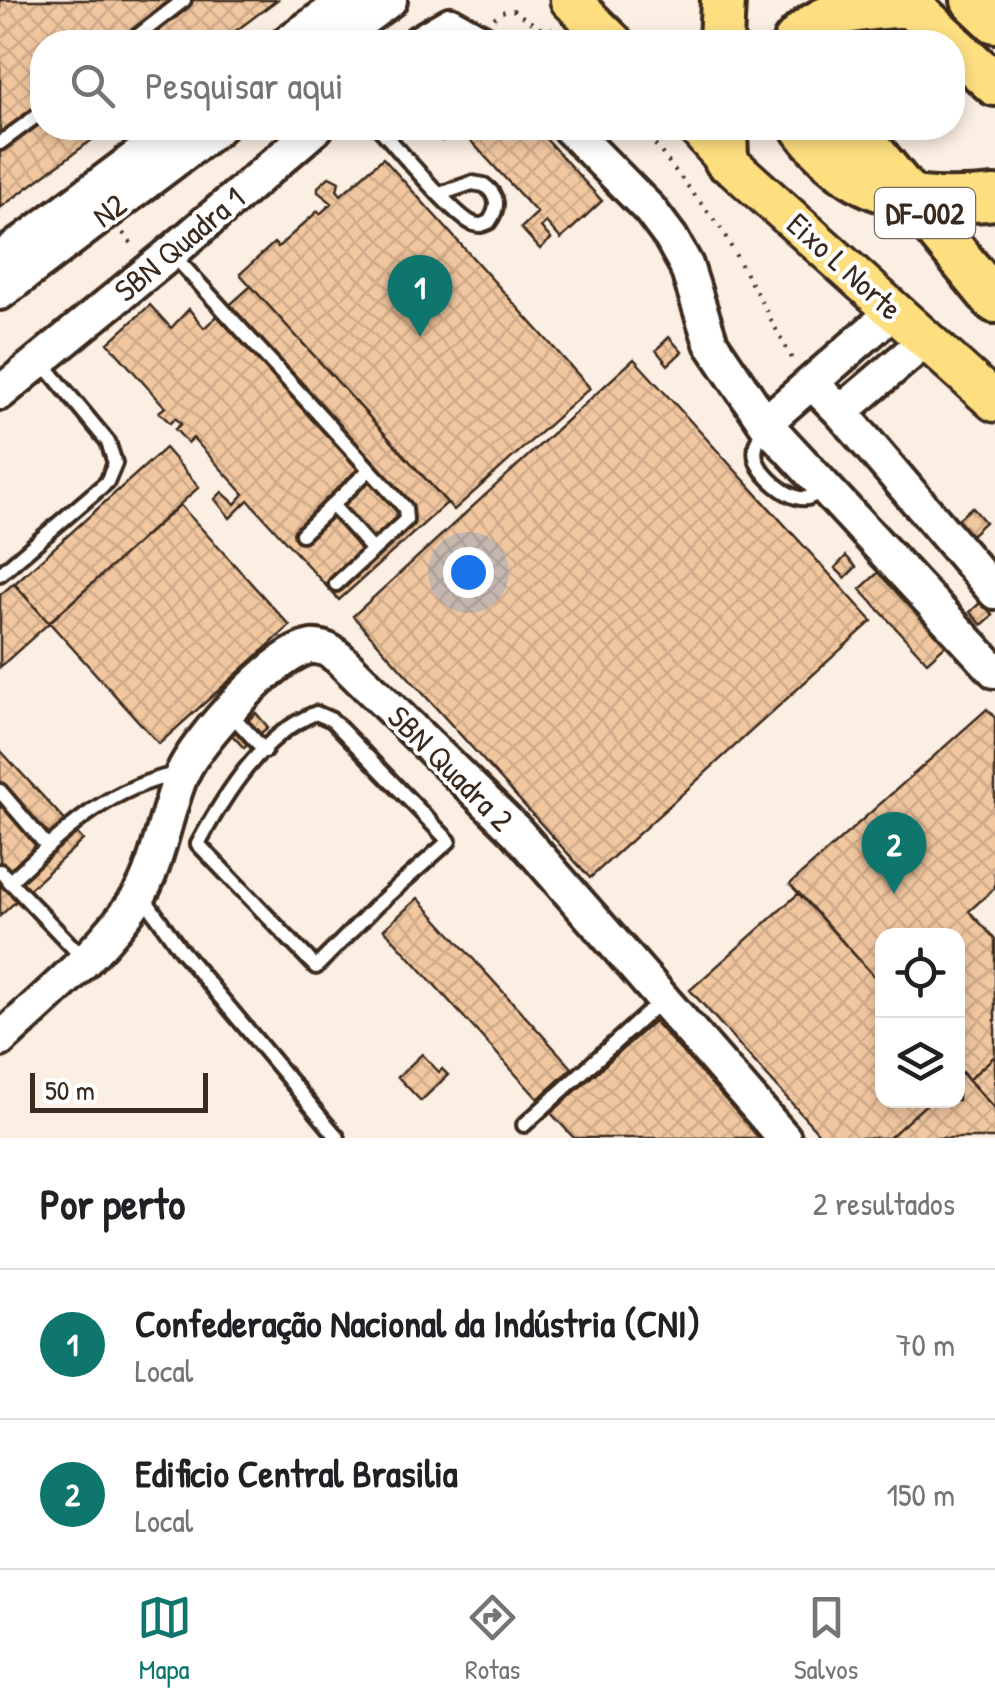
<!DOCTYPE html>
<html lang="pt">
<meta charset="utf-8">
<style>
:root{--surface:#fff;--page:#f2f2f2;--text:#202124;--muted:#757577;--line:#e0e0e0;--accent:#0f766e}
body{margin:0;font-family:"Patrick Hand",sans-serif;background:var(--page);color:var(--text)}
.controls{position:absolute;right:30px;bottom:30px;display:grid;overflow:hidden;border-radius:20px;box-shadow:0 5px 15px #0003}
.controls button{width:90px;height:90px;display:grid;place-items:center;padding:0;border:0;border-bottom:2px solid var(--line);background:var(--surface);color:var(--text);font:50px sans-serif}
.scale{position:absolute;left:30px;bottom:25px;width:178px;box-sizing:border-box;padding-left:10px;border:5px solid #3b2a1e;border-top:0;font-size:28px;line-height:35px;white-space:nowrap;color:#3b2a1e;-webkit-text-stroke:8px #fff;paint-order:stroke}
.you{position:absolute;left:468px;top:572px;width:35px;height:35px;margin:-25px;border:8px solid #fff;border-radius:50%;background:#1a73e8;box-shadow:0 0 0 15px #1a73e833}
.badge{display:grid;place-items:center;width:65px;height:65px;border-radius:50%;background:var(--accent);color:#fff;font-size:32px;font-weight:700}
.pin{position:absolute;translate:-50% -82px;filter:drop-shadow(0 2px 5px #0008)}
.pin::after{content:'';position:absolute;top:52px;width:35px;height:30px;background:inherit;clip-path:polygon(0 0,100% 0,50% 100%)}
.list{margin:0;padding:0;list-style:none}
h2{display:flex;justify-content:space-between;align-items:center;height:130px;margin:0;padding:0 40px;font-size:42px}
h2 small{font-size:32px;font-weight:400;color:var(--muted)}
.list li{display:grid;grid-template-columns:65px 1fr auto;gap:30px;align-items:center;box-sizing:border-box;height:150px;padding:0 40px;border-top:2px solid var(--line)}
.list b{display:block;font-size:38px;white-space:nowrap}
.list p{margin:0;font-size:32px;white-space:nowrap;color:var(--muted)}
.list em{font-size:32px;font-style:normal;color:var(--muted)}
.icon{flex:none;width:55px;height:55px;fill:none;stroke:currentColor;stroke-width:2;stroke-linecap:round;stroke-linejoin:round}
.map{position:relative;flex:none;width:995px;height:1138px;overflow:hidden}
.search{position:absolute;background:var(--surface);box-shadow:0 5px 15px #0003;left:30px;right:30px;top:30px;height:110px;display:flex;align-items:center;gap:25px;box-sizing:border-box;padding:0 35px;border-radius:40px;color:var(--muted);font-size:38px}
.sheet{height:430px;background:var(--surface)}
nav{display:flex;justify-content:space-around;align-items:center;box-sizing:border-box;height:140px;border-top:2px solid var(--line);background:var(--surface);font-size:28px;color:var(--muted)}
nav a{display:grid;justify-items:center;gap:5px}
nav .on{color:var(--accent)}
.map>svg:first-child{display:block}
</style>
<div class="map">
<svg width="995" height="1138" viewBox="0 0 995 1138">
<defs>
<pattern id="building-cross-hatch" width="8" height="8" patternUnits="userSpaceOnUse" patternTransform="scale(2.5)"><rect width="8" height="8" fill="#f1c7a0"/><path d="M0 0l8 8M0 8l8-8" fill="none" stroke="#d0ab89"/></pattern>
</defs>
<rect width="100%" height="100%" fill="#fbeee2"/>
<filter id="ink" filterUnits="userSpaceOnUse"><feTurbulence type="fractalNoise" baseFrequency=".01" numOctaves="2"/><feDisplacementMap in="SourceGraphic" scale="20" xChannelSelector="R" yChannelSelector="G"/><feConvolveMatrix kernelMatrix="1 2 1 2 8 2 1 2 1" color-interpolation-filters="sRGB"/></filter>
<g filter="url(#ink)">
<path fill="url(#building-cross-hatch)" stroke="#3b2a1e" stroke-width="2.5" d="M0,0H277L221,42H42V128H108L0,208Z
M430,128H456L442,141Z
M459,128H536L602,201L561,239L546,222L541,227L551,239L540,249L521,228L537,213Z
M383,158L590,388L454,510L240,274L274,243L278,247L318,211L320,214L332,203L318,192V187L329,177L339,182L337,190L341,195Z
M251,286L447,503L339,600L248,500L230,518L215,499L222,492L235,504L244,494L193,438L188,443L175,429L181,424L175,418L170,423L159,412L165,407L108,343L150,305L171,328L189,309L204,328Z
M669,337L682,352L668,365L656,350Z
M634,359L872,621L590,878L353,616Z
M165,448L199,487L49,623L14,584Z
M180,505L290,626L159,744L49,622Z
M972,507L985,522L970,536L957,520Z
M846,556L856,567L845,578L835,568Z
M880,571L947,644L927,662L860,589Z
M14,583L49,623L0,667V595Z
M981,602L993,615L982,625L970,612Z
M987,709L995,718V888L969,911L995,939V1056L968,1080L958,1068V936H882V985L790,884Z
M256,713L268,727L244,748L232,735Z
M0,750L83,840L0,916Z
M799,893L882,985V1100H931L889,1138H823L690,990Z
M418,898L572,1068L538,1099L384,929Z
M654,1021L670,1039L761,1138H574L551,1113Z
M422,1054L439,1072L442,1069L448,1075L421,1101L398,1077Z
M995,1056V1109L968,1080Z
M962,1072L995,1109V1138H889L931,1100H958V1076Z"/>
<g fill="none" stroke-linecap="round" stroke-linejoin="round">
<g stroke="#3b2a1e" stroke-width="20">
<path id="lane" d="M130,42L184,0
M379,128C396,146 455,218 474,224C481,226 482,225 489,222C499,208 499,196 484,185L472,183L440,194
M0,143L42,112
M173,255L405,508L406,520L336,584
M764,425C760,435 753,447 756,458C759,474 789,501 807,498C812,497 817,493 822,491
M332,505L373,550
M302,534L369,470
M0,574L107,482L115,463L108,442L42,362
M229,712L265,751
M316,713L332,720L449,841L377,905L316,967L198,844C225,794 261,735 316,713Z
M0,791L48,847
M0,871L84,959
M9,882C62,834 104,789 177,774
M142,895L180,949L338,1138
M524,1125L662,1000"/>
</g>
<g stroke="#3b2a1e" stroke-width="40">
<path id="secondary" d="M288,42L347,0
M332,42L390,0
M419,42L450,24L482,42
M569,128L650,210L671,238L686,265L711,343L765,423L995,671
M0,259L175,128
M0,293L218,128
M813,384L841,412L995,592
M0,393L171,253L316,128
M841,412L927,339
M765,423L895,310
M0,1040C47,996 102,951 138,897C157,869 167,807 182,774C196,741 276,652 311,647C322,646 331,651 339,658L516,831L784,1138"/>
</g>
<g stroke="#3b2a1e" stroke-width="45">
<path id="primary" d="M570,0L613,42
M697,128L726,160L995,402"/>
</g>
<g stroke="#3b2a1e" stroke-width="50">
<path id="highway" d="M904,0L950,42
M973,0L995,21
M721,42L723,0
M795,42C825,7 866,9 909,5
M952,45L995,84
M725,128L726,160
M803,128C855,198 914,206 995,198
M853,128L995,301"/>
</g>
<path stroke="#3b2a1e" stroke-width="4" stroke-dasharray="2.5 8" stroke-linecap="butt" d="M494,18L501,12L513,10L546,32L553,25
M550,28L564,42
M642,128L722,230L794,362
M123,233L136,249"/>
<use href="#lane" stroke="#fff" stroke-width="12"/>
<use href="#secondary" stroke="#fff" stroke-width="32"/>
<use href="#primary" stroke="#fedf80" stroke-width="38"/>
<use href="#highway" stroke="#fedf80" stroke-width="42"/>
</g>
</g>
<g text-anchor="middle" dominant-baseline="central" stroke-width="8" stroke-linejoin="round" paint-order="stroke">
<rect fill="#fff" stroke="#766a62" stroke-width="2.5" x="875" y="188" width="100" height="50" rx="8"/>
<g font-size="30" font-weight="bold" fill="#3b2a1e">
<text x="925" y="213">DF-002</text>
</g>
<g font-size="32" fill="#3b2a1e" stroke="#fff">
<text transform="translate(109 210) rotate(-37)">N2</text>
<text transform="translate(179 244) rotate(-40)">SBN Quadra 1</text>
<text transform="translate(845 266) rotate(42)">Eixo L Norte</text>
<text transform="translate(451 768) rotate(45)">SBN Quadra 2</text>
</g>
</g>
</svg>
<div class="controls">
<button><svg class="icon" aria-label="locate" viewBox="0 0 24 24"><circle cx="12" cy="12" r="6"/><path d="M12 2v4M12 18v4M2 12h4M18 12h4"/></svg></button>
<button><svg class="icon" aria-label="layers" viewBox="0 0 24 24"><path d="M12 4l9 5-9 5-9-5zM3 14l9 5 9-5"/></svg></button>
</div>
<div class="scale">50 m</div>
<div class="you"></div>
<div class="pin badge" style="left:420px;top:337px">1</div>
<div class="pin badge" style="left:894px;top:894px">2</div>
<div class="search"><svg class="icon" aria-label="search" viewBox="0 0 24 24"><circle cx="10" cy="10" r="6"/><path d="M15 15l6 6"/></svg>Pesquisar aqui</div>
</div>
<section class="sheet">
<h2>Por perto<small>2 resultados</small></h2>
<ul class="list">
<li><span class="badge">1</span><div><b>Confederação Nacional da Indústria (CNI)</b><p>Local</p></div><em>70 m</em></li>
<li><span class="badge">2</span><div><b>Edificio Central Brasilia</b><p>Local</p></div><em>150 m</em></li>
</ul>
</section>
<nav>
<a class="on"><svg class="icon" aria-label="map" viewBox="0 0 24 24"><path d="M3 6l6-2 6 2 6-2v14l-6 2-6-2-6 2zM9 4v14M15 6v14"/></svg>Mapa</a>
<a><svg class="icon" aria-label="directions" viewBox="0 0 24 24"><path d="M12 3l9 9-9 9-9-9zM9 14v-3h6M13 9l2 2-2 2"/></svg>Rotas</a>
<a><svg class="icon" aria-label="saved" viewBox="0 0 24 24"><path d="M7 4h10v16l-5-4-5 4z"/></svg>Salvos</a>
</nav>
